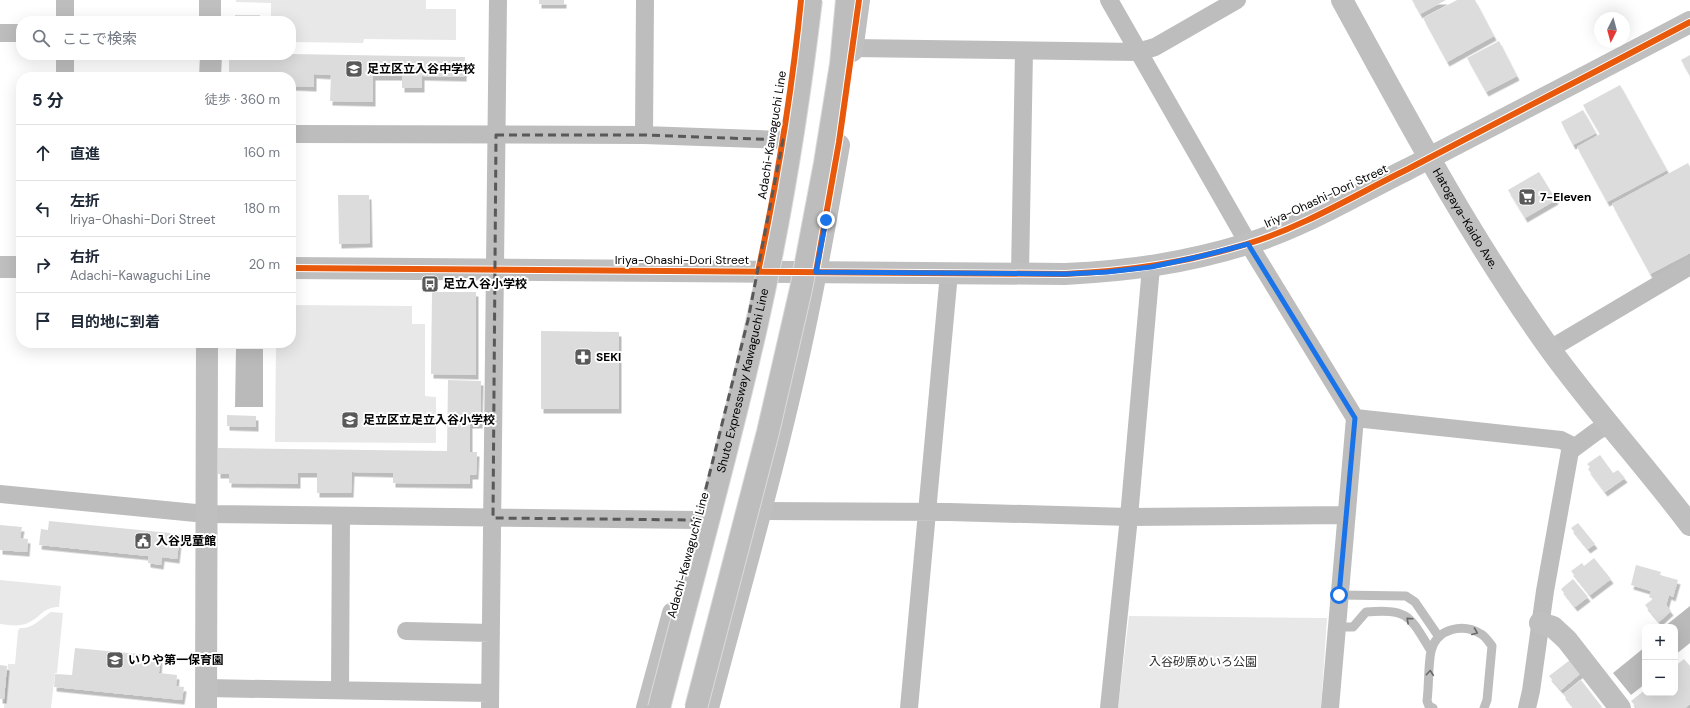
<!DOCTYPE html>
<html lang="ja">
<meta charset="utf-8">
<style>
:root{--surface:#fff;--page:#f2f2f3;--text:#1f2937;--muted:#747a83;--line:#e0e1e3}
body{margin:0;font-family:"DM Sans","Noto Sans JP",sans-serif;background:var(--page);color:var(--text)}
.controls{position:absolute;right:12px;bottom:12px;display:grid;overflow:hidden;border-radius:8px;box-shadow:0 4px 16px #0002}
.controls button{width:36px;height:36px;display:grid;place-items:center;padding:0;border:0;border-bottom:1px solid var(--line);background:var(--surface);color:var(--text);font:20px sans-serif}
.compass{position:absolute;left:1594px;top:12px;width:36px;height:36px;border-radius:50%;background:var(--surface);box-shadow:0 4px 16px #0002;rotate:186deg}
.stop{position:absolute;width:12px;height:12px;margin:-9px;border:3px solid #1a73e8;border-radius:50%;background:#fff}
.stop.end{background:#1a73e8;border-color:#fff;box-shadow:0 1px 4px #0008}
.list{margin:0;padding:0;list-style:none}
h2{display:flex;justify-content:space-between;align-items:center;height:52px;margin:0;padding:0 16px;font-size:17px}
h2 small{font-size:13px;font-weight:400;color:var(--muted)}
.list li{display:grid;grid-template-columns:26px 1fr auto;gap:12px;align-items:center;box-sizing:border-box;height:56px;padding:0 16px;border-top:1px solid var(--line)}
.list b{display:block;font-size:15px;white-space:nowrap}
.list p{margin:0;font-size:13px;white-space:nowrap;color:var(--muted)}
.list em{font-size:13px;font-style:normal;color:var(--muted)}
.icon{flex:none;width:22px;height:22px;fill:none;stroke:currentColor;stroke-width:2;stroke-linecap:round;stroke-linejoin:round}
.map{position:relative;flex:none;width:1690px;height:708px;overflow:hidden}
.search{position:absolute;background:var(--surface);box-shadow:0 4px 16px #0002;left:16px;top:16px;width:280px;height:44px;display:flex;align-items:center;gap:10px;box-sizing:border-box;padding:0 14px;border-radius:16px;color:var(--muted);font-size:15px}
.panel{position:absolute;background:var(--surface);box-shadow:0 4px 16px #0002;left:16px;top:72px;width:280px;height:276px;border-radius:16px}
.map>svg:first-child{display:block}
</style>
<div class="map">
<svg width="1690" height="708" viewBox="0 0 1690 708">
<defs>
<filter id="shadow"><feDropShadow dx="2.5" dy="4.5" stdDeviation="0" flood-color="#0004"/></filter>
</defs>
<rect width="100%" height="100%" fill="#fff"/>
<path fill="#e8e8e8" d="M236,0H426V9H456V40L364,39L363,43L291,42V21H271V3L236,2Z
M291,305L412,306V324H425V396L436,397V443L275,442L276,343H291Z
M0,580L61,586L59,607C43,607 41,617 28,623C19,627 10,625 0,624Z
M51,612L63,613L57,673H55L51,708H4L8,664H15L18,631L20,628C33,629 40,619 51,612Z
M1129,616L1327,618L1321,708H1118Z"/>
<path fill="#bababa" d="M236,349H263V407H235Z
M1690,606V643L1675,655L1677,658L1675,659V627L1665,626Z
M1645,647V684L1631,695L1613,673Z"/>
<path fill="#dcdcdc" filter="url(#shadow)" d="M539,0H564V4H539Z
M1412,0H1446L1420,14Z
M1457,0H1475L1494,36L1447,62L1423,18Z
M235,15H260V21H235Z
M1499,41L1517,76L1486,92L1467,58Z
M291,54L465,57L464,77L422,76V88H402V76H373V102L330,101L331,75L314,74V87L291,86V77H229V55H291Z
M1690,55V76L1681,60Z
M1620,85L1667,170L1607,202L1577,147L1600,134L1583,105Z
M1583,110L1596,133L1573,145L1561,122Z
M1688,163L1690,167V253L1650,274L1612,204Z
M1539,172L1556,200L1525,218L1508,190Z
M338,195H369L370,243L339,244Z
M432,292H476V375L431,374Z
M541,331L619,332V409H541Z
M448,380L481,381L480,424H470V452H477L476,475H470V484L393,483V473L352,472L351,493H317V473H298V484L229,483V474H218V448L447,451Z
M227,415L256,416V427L227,426Z
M1600,455L1613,473L1618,470L1625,478L1605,492L1588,469L1590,467L1587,464Z
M49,521L180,534L177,559L162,557L161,565L148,563V556L39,545L41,529L48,530Z
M1578,523L1595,544L1588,549L1571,528Z
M0,525L22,527L20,538L28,539L27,552L0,550Z
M1594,558L1611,579L1590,595L1571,571L1582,563L1584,566Z
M1636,565L1661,572L1660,575L1678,580L1673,597L1669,595L1667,602V606L1671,611L1659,622L1645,605L1653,599L1649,597L1651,591L1631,585Z
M1573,579L1588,597L1575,607L1561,589Z
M75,648L160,656L159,673L150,672L177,675L176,686L184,687L182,700L54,687L55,674L72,675Z
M1684,659L1690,666V704L1685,708H1637L1631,701L1645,690V693H1675V666Z
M1570,660L1581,673L1561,690L1549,676Z
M0,665L7,666L4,699H0Z
M1581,680L1602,707L1600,708H1574L1563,694Z"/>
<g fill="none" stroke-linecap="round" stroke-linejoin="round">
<path stroke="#bdbdbd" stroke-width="9" d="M1339,595L1406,596L1415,602L1439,637
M1337,627H1353L1366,612C1409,609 1409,615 1431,651
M1433,708L1429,706L1427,701C1429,686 1428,666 1431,651C1437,628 1463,623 1481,634C1485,636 1489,642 1492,646L1487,700L1484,708"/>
<path stroke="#bdbdbd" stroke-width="18" d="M1109,0L1248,243L1355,418L1330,708
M65,21V0
M0,33H21
M852,48L1138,52L1155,47L1237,0
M65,77V55
M291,134L644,135L783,140
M644,135L645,0
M1020,274L1024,51
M1550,349L1690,266
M1355,418L1561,440L1575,447
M0,494L206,514L698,520
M760,511L949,512L1129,517L1346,515
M406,631L491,633
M206,688L490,693
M340,690L341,516
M490,708L498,0
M909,708L949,273
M1109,708L1129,517L1151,267
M1527,708L1531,691L1545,591L1570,451L1597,431L1609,425"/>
<g stroke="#bfbfbf" stroke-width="22">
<path d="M210,0V21"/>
<path id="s1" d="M1342,0C1407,119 1471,239 1550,349C1594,410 1645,465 1690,525"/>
<path d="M852,51L859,0"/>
<path d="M210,77L211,55"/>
<path d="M0,267H21"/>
<path d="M291,268L1065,274C1129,271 1185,263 1247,244C1303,227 1355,195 1408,169C1502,121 1596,71 1690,22"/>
<path d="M1540,623L1553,627L1567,640L1620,708"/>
<path d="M206,708L207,343"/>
<path d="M647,708L673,613"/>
<path d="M708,708C742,578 780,449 807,317C819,260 829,202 839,145"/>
</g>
<g stroke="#dbdbdb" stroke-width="24" stroke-linecap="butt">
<g id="highway-bridge">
<path id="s2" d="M659,708C692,580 728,452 757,323C781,216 798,109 811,0"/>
<path d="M696,708L768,432L801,289L825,163L841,64L847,0"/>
</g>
</g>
<use href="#highway-bridge" stroke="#bdbdbd" stroke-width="22"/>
<g stroke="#fff" stroke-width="8">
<path id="cycleway" d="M291,268L1065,274C1129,271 1185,263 1247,244C1303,227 1355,195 1408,169C1502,121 1596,71 1690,22
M758,272C777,182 792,92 801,0
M816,272L839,142L859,0"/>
</g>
<use href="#cycleway" stroke="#e8590c" stroke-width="6"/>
</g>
<defs><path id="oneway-chevron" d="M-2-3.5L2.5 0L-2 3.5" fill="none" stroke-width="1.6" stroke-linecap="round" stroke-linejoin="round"/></defs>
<g stroke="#686868">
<use href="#oneway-chevron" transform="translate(1409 620) rotate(-138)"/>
<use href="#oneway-chevron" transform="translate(1475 632) rotate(21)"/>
<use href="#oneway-chevron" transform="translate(1430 673) rotate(-85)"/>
</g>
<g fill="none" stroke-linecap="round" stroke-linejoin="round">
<path stroke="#1a73e8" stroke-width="5" d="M826,220L816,272L1065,274L1107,272L1151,267L1202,256L1248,244L1355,418L1339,595"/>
</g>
<path fill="none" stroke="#595959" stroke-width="3" stroke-dasharray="8 5" stroke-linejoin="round" d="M496,135H644L783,140L748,320L698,520L493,518Z"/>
<defs>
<g id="school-square" transform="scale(0.9)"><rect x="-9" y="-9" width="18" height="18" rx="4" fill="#595959" stroke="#fff"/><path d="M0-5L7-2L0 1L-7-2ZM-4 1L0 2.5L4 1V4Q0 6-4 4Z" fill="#fff"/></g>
<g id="supermarket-square" transform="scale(0.9)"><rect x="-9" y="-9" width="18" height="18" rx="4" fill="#595959" stroke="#fff"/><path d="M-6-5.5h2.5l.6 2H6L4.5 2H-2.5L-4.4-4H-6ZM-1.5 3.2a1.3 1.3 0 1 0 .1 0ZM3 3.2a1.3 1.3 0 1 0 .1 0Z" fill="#fff"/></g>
<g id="bus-square" transform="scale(0.9)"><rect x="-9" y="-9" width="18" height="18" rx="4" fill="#595959" stroke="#fff"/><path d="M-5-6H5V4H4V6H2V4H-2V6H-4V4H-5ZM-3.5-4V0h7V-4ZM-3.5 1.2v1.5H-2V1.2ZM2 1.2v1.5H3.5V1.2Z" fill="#fff"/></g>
<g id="pharmacy-square" transform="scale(0.9)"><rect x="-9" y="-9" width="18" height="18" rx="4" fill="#595959" stroke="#fff"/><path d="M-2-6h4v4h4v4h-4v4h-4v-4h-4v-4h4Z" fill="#fff"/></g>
<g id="civic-square" transform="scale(0.9)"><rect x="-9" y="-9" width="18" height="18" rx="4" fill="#595959" stroke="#fff"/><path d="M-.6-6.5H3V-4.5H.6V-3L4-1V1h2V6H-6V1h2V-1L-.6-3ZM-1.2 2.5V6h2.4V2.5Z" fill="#fff"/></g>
</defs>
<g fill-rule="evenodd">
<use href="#school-square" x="354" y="69"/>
<use href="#supermarket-square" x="1527" y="197"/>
<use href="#bus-square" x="430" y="284"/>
<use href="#pharmacy-square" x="583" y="357"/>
<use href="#school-square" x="350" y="420"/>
<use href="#civic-square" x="143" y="541"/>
<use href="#school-square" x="115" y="660"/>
</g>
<g text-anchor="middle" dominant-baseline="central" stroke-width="4" stroke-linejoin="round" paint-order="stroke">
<g font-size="12" font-weight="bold" fill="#000" stroke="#fff" text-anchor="start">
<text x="367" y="69">足立区立入谷中学校</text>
<text x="1540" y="197">7-Eleven</text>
<text x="443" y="284">足立入谷小学校</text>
<text x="596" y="357">SEKI</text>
<text x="363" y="420">足立区立足立入谷小学校</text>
<text x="156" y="541">入谷児童館</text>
<text x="128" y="660">いりや第一保育園</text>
</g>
<g font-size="12" fill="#000" stroke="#fff">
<text transform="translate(772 135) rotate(-81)">Adachi-Kawaguchi Line</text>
<text transform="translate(1326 196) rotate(-25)">Iriya-Ohashi-Dori Street</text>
<text stroke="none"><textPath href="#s1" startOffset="251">Hatogaya-Kaido Ave.</textPath></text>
<text x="682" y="260">Iriya-Ohashi-Dori Street</text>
<text stroke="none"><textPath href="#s2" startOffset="338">Shuto Expressway Kawaguchi Line</textPath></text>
<text transform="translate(688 555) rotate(-75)">Adachi-Kawaguchi Line</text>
</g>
<g font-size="12" fill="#2d2d2d" stroke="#fff">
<text x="1203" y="662">入谷砂原めいろ公園</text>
</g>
</g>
</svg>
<div class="controls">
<button>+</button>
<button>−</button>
</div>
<svg class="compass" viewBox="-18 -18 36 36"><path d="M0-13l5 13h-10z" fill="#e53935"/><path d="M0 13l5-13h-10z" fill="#747a83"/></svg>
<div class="stop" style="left:1339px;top:595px"></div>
<div class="stop end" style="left:826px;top:220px"></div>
<div class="search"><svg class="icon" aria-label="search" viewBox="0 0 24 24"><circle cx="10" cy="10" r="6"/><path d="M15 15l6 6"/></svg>ここで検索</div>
<section class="panel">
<h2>5 分<small>徒歩 · 360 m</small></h2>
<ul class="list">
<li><svg class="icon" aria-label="ahead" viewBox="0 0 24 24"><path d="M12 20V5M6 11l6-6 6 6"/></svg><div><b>直進</b></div><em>160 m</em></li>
<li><svg class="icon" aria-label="left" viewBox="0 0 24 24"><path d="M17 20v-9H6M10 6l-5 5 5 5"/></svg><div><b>左折</b><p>Iriya-Ohashi-Dori Street</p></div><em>180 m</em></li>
<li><svg class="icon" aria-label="right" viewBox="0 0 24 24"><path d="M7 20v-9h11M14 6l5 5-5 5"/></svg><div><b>右折</b><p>Adachi-Kawaguchi Line</p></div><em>20 m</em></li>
<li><svg class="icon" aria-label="arrive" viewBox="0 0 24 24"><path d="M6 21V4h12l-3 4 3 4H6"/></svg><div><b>目的地に到着</b></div></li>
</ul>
</section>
</div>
